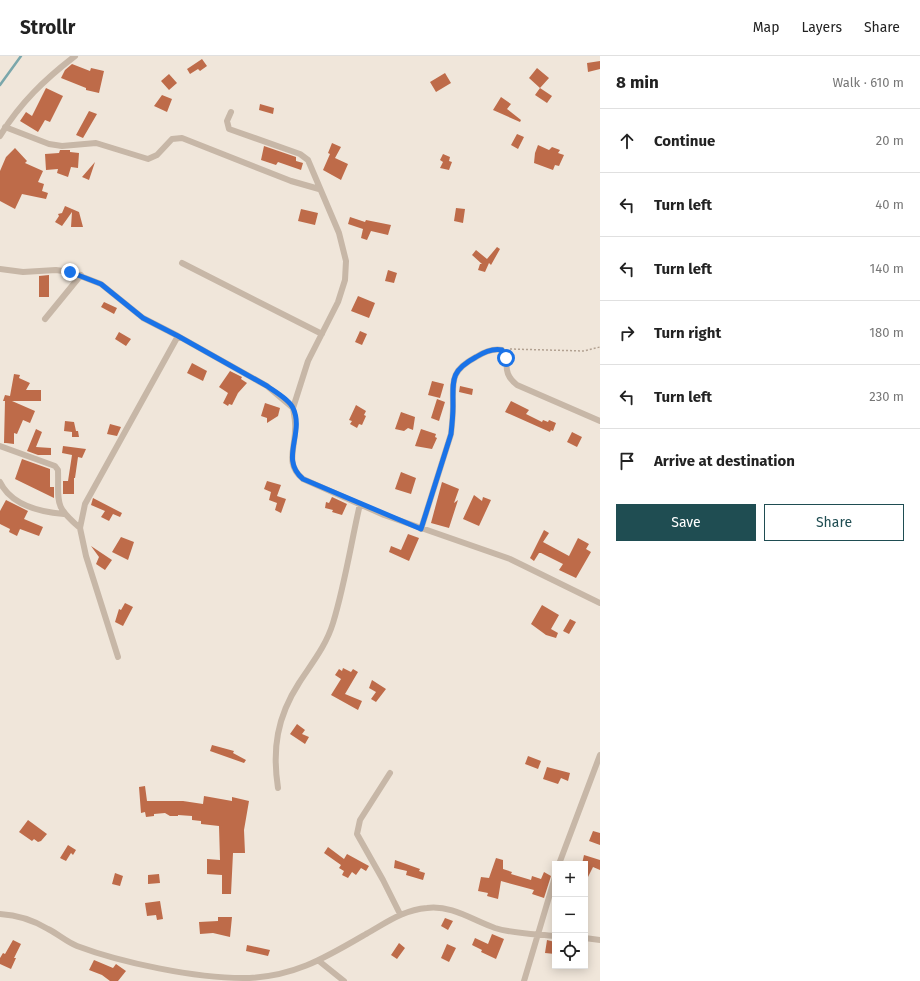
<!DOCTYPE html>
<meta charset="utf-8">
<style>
:root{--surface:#fff;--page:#f6f6f6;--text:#222;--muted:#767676;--line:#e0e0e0;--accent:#1f4d52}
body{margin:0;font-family:"Fira Sans",sans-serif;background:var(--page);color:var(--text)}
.controls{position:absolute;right:12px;bottom:12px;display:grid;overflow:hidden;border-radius:0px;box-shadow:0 2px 10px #0003}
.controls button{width:36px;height:36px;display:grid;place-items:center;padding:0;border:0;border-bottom:1px solid var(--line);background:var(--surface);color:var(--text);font:20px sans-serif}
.stop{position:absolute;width:12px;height:12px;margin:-9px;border:3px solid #1a73e8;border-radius:50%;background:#fff}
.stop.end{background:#1a73e8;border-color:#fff;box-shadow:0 1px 4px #0008}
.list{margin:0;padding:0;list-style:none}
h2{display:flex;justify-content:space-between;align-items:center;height:52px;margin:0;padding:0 16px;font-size:17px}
h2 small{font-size:13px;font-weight:400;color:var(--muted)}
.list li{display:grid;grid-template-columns:26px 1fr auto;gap:12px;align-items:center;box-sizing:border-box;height:64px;padding:0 16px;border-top:1px solid var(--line)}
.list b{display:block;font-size:15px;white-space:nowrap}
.list em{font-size:13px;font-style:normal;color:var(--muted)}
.actions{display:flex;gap:8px;padding:12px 16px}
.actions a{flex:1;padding:9px 0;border:1px solid var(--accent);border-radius:0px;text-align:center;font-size:14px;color:var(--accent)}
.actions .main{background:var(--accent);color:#fff}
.icon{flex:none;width:22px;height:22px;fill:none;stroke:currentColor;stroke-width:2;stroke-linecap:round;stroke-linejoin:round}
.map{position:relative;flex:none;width:600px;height:925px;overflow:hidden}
header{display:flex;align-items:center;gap:24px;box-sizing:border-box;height:56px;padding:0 20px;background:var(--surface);border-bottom:1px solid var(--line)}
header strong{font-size:19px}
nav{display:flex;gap:22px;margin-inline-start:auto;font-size:14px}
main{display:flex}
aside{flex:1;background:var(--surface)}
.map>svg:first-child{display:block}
</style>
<header>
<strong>Strollr</strong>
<nav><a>Map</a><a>Layers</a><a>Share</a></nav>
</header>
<main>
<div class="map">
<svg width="600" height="925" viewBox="0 0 600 925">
<rect width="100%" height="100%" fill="#f0e6da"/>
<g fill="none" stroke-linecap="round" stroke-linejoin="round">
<path stroke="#7ba7ab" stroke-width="2.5" d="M0,29L21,0"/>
</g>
<path fill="#be6b49" d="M202,3L207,10L200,15L198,13L190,18L187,13Z
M600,5V13L588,16L587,7Z
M72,8L90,15L91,12L104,15L99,37L86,34V32L61,22L65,14Z
M537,12L549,22L540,32L529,22Z
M445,17L451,27L436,36L430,26Z
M169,18L177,27L169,34L161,25Z
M46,32L63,40L50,66L45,64L38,76L20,65L26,56L32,60Z
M540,32L552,40L547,47L535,39Z
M162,39L172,43L167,56L154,50Z
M501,41L511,48L507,53L521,64L520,66L493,54Z
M260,48L274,52L273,58L259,54Z
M89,55L97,58L83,82L76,79Z
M517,78L524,81L518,93L511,89Z
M332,87L341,91L335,102L348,108L341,124L323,114L330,98L328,97Z
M538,89L549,94L552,91L560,94L558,97L564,99L559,110L555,109L553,114L534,107L535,97Z
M264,90L296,101V105L303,107L301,114L278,106L276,109L261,104Z
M15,92L27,105L25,107L43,115L38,126L44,128L42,135L48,137L46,143L22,138L15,153L0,145V115L6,101Z
M60,94H70V96L79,97L78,112L71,111L68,121L57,117L58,113L46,114L45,98L59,97Z
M443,98L450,101L449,105L452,106L449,114L440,112L443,106L440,104Z
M95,106L89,124L82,121Z
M65,150L79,156L83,171H71L72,156L62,170L55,166L59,160L58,158L62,157Z
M456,152L465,153L463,167L454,165Z
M301,153L318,157L315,169L298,165Z
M350,161L365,166L366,164L391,169L388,179L371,175L367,184L361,182L363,173L348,168Z
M497,191L500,193L491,209L489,207L485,216L478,214L480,208H482L472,199L476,194L487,203Z
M388,214L397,217L394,227L385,225Z
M49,219V241H39V220Z
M358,240L375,247L369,262L351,255Z
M104,246L117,252L114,258L101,251Z
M360,275L367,278L362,289L355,286Z
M119,276L131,283L126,290L115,283Z
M192,307L207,315L203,325L187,317Z
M230,315L242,321L241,323L247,327L238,337L232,349L229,348L228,350L223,347L228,337L219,331Z
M14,318L20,319L19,322L30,327L26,334H41V345H12L35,355L30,367L23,364L17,378L14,377V388L6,387H4L5,345H3L5,339L10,340Z
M432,325L444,328L440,342L428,339Z
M460,330L473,333L472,339L459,336Z
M437,343L445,346L439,365L431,362Z
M511,345L529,354L526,358L542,366L543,364L548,366L549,364L556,367L553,375L551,374L550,376L505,356Z
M265,347L280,352L278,360L267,367V362L261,360Z
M356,349L366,355L364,359L366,360L362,369L359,368L357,372L350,368L352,365L349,364Z
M401,356L415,361L413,374L408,372L404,375L395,373Z
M65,365L74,366L76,375H78L79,381H72V376L64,375Z
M110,368L121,371L117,380L107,378Z
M36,373L42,376L36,391L51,392V399H38L27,395Z
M421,373L436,378L435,381L437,382L432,393L415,390Z
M572,376L582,381L577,391L567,386Z
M63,390L86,393L82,402L78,401L75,422H74V438H63V425H68L72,399L62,397Z
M22,403L50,413V431H54V442L15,423Z
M401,416L416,422L411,438L395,433Z
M267,425L281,429L277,440L286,443L281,457L275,454L277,447L269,444L271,436L264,433Z
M442,426L459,433L454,447L458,444L449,472L431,467Z
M474,439L482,445L483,441L491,444L479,470L463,463Z
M332,441L347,448L342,459L332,456L333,454L325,452L326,446L329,447Z
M93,442L122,457L120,461L113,458L109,465L101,461L105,455L91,449Z
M6,444L28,455L24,463L43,471L39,480L20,473L17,480L9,476L10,473L0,468V455Z
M544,474L549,477L543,486L569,500L578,482L589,488L586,493L591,496L576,522L559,514L563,508L541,497H539L534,505L530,502Z
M408,478L419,482L409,505L389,496L391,490L401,494Z
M121,481L134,486L128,504L112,496Z
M91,490L112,504L105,514L96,508L99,501Z
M125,547L133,551L123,570L115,566L119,553L121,554Z
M542,549L559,559L551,573L558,577L556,582L546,579L531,568Z
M570,563L576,566L569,578L563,575Z
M343,612L351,616L353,613L358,616L345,638L362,645L358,654L331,639L341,623L335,619L339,613L342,615Z
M372,624L386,633L376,646L371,643L376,636L369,632Z
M297,668L305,674L302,678L309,681L305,688L290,678Z
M212,689L234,695L233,697L246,704L244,707L210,695Z
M528,700L541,705L538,713L525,708Z
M547,711L570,717L568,725L561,722L558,728L543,723Z
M145,730L147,745H183L203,748L204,740L232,745V741L249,745L244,774L245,797H233L231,838H222V819L207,818V803L220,804L219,770L201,768V765L192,764V760L178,759V760H170L165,757L154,758V760L146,761L145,756L141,757L139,731Z
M28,764L47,778L41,785L38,786L34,783L32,785L19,776Z
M593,775L600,777V789L589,785Z
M68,789L76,794L73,799L71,797L66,805L60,802Z
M328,791L344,803L347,798L369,810L366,815L361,812L356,819L352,816L348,822L342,819L344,815L339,812L341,809L324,797Z
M584,799L600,804V814L593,811L585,827V808H582Z
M496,802L503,804V813L512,816L511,818L531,824L532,820L541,823L544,816L551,820L544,842L532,838L534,834L501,825L498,843L487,840L488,837L478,835L481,821L489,822Z
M395,804L420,813L419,815L425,817L423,824L406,819L407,815L394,812Z
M115,817L123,820L120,830L112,828Z
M159,818L160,827L148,828V819Z
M160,845L163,863L157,864L156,859L147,860L145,847Z
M218,861H232L230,881L213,877L200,878L199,866L218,865Z
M445,862L453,865L448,874L441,870Z
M492,878L504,883L496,903L481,896L482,894L472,889L475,882L488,888Z
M13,884L21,888L14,902H16L11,913L0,908V902L3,897L5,898Z
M547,884L555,886V898L545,897Z
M399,887L405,892L397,903L391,899Z
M447,888L456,892L449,906L441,902Z
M247,889L270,894L268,900L246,895Z
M94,904L113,912L116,908L126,915L118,925H110L102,919L89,914Z"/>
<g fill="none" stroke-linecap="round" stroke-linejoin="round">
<path stroke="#b2a191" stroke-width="1.5" stroke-dasharray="2 2" stroke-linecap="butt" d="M510,293L584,295L600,291"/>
<path stroke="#c7b7a7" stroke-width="6" d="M231,56L227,65L229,73L300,98L308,104L339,177L346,205L345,224L338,246L308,305L293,352
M5,71L49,88L62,90L96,87L148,103L157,99L172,83L182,82L291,125L319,133
M0,80C20,47 45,23 75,0
M182,207L322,278
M0,213L23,216L56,214L70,216L101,228L143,262L178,280L267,330L293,352C294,359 296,366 295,374C295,394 285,408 303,423L384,459L510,503L600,547
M45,263L81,219
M0,390L55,410L58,414C59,447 53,449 80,472
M0,426C11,449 40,456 64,458
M421,473L451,378C452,369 453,359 453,350C453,324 450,315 476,301C484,296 493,292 502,294C512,304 499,315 517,329L600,365
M118,601L86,500L80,472L85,448L90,439L178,280
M390,717L360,764L357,778L383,824L400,858
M278,732C272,693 277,661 299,627C312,607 326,590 333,567C345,528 351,487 360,448
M559,808L600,699
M0,858C18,859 33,864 48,873C58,878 67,886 77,890C122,907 195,922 243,922C292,922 325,902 366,878C386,867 403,854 427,852C452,849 472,864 495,872C514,878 535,878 555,880
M585,882L600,884
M319,905L344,925
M524,925L555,821"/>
</g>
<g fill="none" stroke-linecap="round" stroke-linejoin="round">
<path stroke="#1a73e8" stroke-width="5" d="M70,216L101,228L143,262L178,280L267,330C274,335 289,343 293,352C305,377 279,403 303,423L421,473L451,378C452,369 453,360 453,350C453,324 450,315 476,301C484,296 493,292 502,294L506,302"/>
</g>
</svg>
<div class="controls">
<button>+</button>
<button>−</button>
<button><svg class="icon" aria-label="locate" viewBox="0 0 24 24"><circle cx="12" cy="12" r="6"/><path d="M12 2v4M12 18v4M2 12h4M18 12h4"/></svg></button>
</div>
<div class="stop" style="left:506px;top:302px"></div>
<div class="stop end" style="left:70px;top:216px"></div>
</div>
<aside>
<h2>8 min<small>Walk · 610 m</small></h2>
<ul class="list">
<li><svg class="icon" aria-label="ahead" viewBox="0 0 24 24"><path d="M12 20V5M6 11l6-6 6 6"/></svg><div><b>Continue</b></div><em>20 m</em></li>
<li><svg class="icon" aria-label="left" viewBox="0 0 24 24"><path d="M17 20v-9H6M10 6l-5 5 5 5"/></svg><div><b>Turn left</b></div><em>40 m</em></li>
<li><svg class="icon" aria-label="left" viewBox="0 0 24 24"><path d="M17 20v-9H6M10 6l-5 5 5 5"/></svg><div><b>Turn left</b></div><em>140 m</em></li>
<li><svg class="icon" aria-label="right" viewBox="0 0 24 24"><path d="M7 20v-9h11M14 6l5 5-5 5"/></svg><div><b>Turn right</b></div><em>180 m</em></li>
<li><svg class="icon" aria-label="left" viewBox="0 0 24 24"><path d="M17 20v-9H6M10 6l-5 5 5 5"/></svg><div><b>Turn left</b></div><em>230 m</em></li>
<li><svg class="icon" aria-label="arrive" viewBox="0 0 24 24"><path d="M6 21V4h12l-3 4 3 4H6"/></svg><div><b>Arrive at destination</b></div></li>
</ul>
<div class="actions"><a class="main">Save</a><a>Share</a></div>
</aside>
</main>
